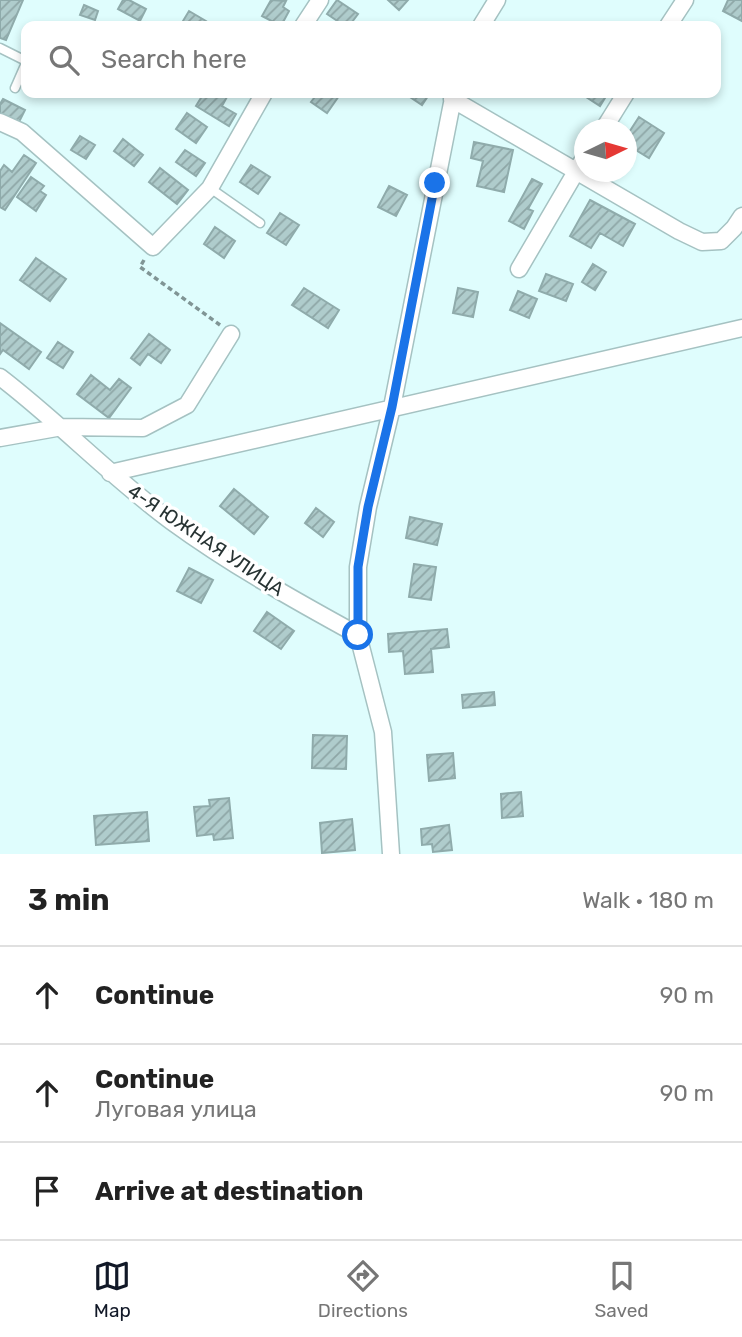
<!DOCTYPE html>
<meta charset="utf-8">
<style>
:root{--surface:#fff;--page:#f2f2f2;--text:#222;--muted:#767676;--line:#e0e0e0;--accent:#111827}
body{margin:0;font-family:Rubik,sans-serif;background:var(--page);color:var(--text)}
.compass{position:absolute;left:574px;top:119px;width:63px;height:63px;border-radius:50%;background:var(--surface);box-shadow:0 4px 10px #0003;rotate:85deg}
.stop{position:absolute;width:21px;height:21px;margin:-16px;border:5px solid #1a73e8;border-radius:50%;background:#fff}
.stop.end{background:#1a73e8;border-color:#fff;box-shadow:0 2px 7px #0008}
.list{margin:0;padding:0;list-style:none}
h2{display:flex;justify-content:space-between;align-items:center;height:91px;margin:0;padding:0 28px;font-size:30px}
h2 small{font-size:23px;font-weight:400;color:var(--muted)}
.list li{display:grid;grid-template-columns:46px 1fr auto;gap:21px;align-items:center;box-sizing:border-box;height:98px;padding:0 28px;border-top:2px solid var(--line)}
.list b{display:block;font-size:26px;white-space:nowrap}
.list p{margin:0;font-size:23px;white-space:nowrap;color:var(--muted)}
.list em{font-size:23px;font-style:normal;color:var(--muted)}
.icon{flex:none;width:38px;height:38px;fill:none;stroke:currentColor;stroke-width:2;stroke-linecap:round;stroke-linejoin:round}
.map{position:relative;flex:none;width:742px;height:854px;overflow:hidden}
.search{position:absolute;background:var(--surface);box-shadow:0 4px 10px #0003;left:21px;right:21px;top:21px;height:77px;display:flex;align-items:center;gap:18px;box-sizing:border-box;padding:0 24px;border-radius:14px;color:var(--muted);font-size:26px}
.sheet{height:385px;background:var(--surface)}
nav{display:flex;justify-content:space-around;align-items:center;box-sizing:border-box;height:98px;border-top:2px solid var(--line);background:var(--surface);font-size:19px;color:var(--muted)}
nav a{display:grid;justify-items:center;gap:4px}
nav .on{color:var(--accent)}
.map>svg:first-child{display:block}
</style>
<div class="map">
<svg width="742" height="854" viewBox="0 0 742 854">
<defs>
<pattern id="building-hatch" width="6" height="6" patternUnits="userSpaceOnUse" patternTransform="scale(1.75)"><rect width="6" height="6" fill="#afcccc"/><path d="M-1 1l2-2M0 6l6-6M5 7l2-2" fill="none" stroke="#8ea6a6"/></pattern>
</defs>
<rect width="100%" height="100%" fill="#dffdfd"/>
<path fill="url(#building-hatch)" stroke="#8fabab" stroke-width="2" d="M0,0H23L6,40L0,38Z
M123,0H129L146,9L140,21L118,9Z
M271,0L286,1L283,7L289,11L281,26L262,16Z
M337,0L358,14L349,26H345L327,14Z
M388,0H408L399,10Z
M728,0H742V21L723,11Z
M84,5L98,11L95,20L80,15Z
M189,11L206,21L203,26H180Z
M204,93H220L227,97L222,106L236,114L229,126L196,106Z
M318,93H341L327,113L311,102Z
M404,93H430L422,105Z
M580,93H608L600,106Z
M3,99L25,110L17,126L0,118V104Z
M187,113L207,127L196,143L176,129Z
M639,117L664,133L649,158L626,144V137Z
M80,136L95,145L86,159L71,150Z
M123,139L143,155L134,166L114,151Z
M474,142L513,150L504,192L477,186L483,161L471,158Z
M185,150L205,163L196,176L176,162Z
M24,155L36,163L5,210L0,207V171L4,165L12,172Z
M251,165L270,177L258,194L240,182Z
M160,168L188,190L177,204L149,182Z
M31,177L44,186L40,191L46,195L36,211L17,197Z
M532,179L542,184L528,209L533,211L524,229L509,221Z
M389,186L407,195L396,216L378,207Z
M590,200L635,224L623,246L600,233L591,248L570,236Z
M280,213L299,225L286,245L267,233Z
M215,227L235,241L224,258L204,244Z
M36,258L66,279L50,301L20,280Z
M593,264L606,272L595,290L582,282Z
M546,274L573,284L566,301L539,291Z
M304,288L339,310L328,328L292,305Z
M458,288L478,292L473,317L453,313Z
M518,291L537,299L529,318L510,310Z
M0,323L41,352L29,369L3,350L0,354Z
M149,334L170,350L161,363L148,354L140,365L131,358Z
M58,342L73,352L63,368L47,358Z
M91,375L110,390L119,379L131,388L109,418L77,394Z
M234,489L268,517L254,534L220,506Z
M316,508L334,522L323,537L305,523Z
M410,517L442,524L437,545L406,538Z
M414,564L436,567L431,600L409,597Z
M189,568L213,580L201,603L177,591Z
M267,612L294,631L281,649L254,631Z
M447,629L449,647L431,649L433,672L405,674L403,651L389,652L388,634Z
M494,692L495,705L463,708L462,695Z
M313,735L347,736L346,769L312,768Z
M453,753L455,778L429,781L427,755Z
M521,792L523,816L502,818L501,794Z
M229,798L233,838L214,840L213,834L197,836L194,807L210,806L209,800Z
M147,812L149,841L96,845L94,816Z
M352,819L355,850L322,853L320,823Z
M449,825L452,850L433,852L432,844L422,845L421,829Z"/>
<g fill="none" stroke-linecap="round" stroke-linejoin="round">
<g stroke="#a5c2c2" stroke-width="11">
<path id="lane" d="M0,48L26,61
M15,88L26,63
M210,188L260,223"/>
</g>
<g stroke="#a5c2c2" stroke-width="19">
<path id="street" d="M303,26L320,0
M481,26L497,0
M668,26L685,0
M452,99L679,231L702,242L721,241L734,228L742,216
M0,122L22,132L153,247L210,188L264,93
M603,130L626,93
M519,269L584,158
M0,377C59,422 111,477 171,521C230,564 294,600 358,635
M0,438L62,427L143,428L187,405L231,334
M110,473L742,328
M391,854L383,732L358,635V567L368,507L392,407L454,93"/>
</g>
<path stroke="#809595" stroke-width="3.5" stroke-dasharray="5 3.5" stroke-linecap="butt" d="M144,260L140,267L220,325"/>
<use href="#lane" stroke="#fff" stroke-width="8"/>
<use href="#street" stroke="#fff" stroke-width="16"/>
</g>
<g fill="none" stroke-linecap="round" stroke-linejoin="round">
<path stroke="#1a73e8" stroke-width="9" d="M358,635V567L368,507L392,407L435,183"/>
</g>
<g text-anchor="middle" dominant-baseline="central" stroke-width="7" stroke-linejoin="round" paint-order="stroke">
<g font-size="19" fill="#273333" stroke="#fff">
<text transform="translate(206 540) rotate(34)">4-Я ЮЖНАЯ УЛИЦА</text>
</g>
</g>
</svg>
<svg class="compass" viewBox="-18 -18 36 36"><path d="M0-13l5 13h-10z" fill="#e53935"/><path d="M0 13l5-13h-10z" fill="#767676"/></svg>
<div class="stop" style="left:358px;top:635px"></div>
<div class="stop end" style="left:435px;top:183px"></div>
<div class="search"><svg class="icon" aria-label="search" viewBox="0 0 24 24"><circle cx="10" cy="10" r="6"/><path d="M15 15l6 6"/></svg>Search here</div>
</div>
<section class="sheet">
<h2>3 min<small>Walk · 180 m</small></h2>
<ul class="list">
<li><svg class="icon" aria-label="ahead" viewBox="0 0 24 24"><path d="M12 20V5M6 11l6-6 6 6"/></svg><div><b>Continue</b></div><em>90 m</em></li>
<li><svg class="icon" aria-label="ahead" viewBox="0 0 24 24"><path d="M12 20V5M6 11l6-6 6 6"/></svg><div><b>Continue</b><p>Луговая улица</p></div><em>90 m</em></li>
<li><svg class="icon" aria-label="arrive" viewBox="0 0 24 24"><path d="M6 21V4h12l-3 4 3 4H6"/></svg><div><b>Arrive at destination</b></div></li>
</ul>
</section>
<nav>
<a class="on"><svg class="icon" aria-label="map" viewBox="0 0 24 24"><path d="M3 6l6-2 6 2 6-2v14l-6 2-6-2-6 2zM9 4v14M15 6v14"/></svg>Map</a>
<a><svg class="icon" aria-label="directions" viewBox="0 0 24 24"><path d="M12 3l9 9-9 9-9-9zM9 14v-3h6M13 9l2 2-2 2"/></svg>Directions</a>
<a><svg class="icon" aria-label="saved" viewBox="0 0 24 24"><path d="M7 4h10v16l-5-4-5 4z"/></svg>Saved</a>
</nav>
